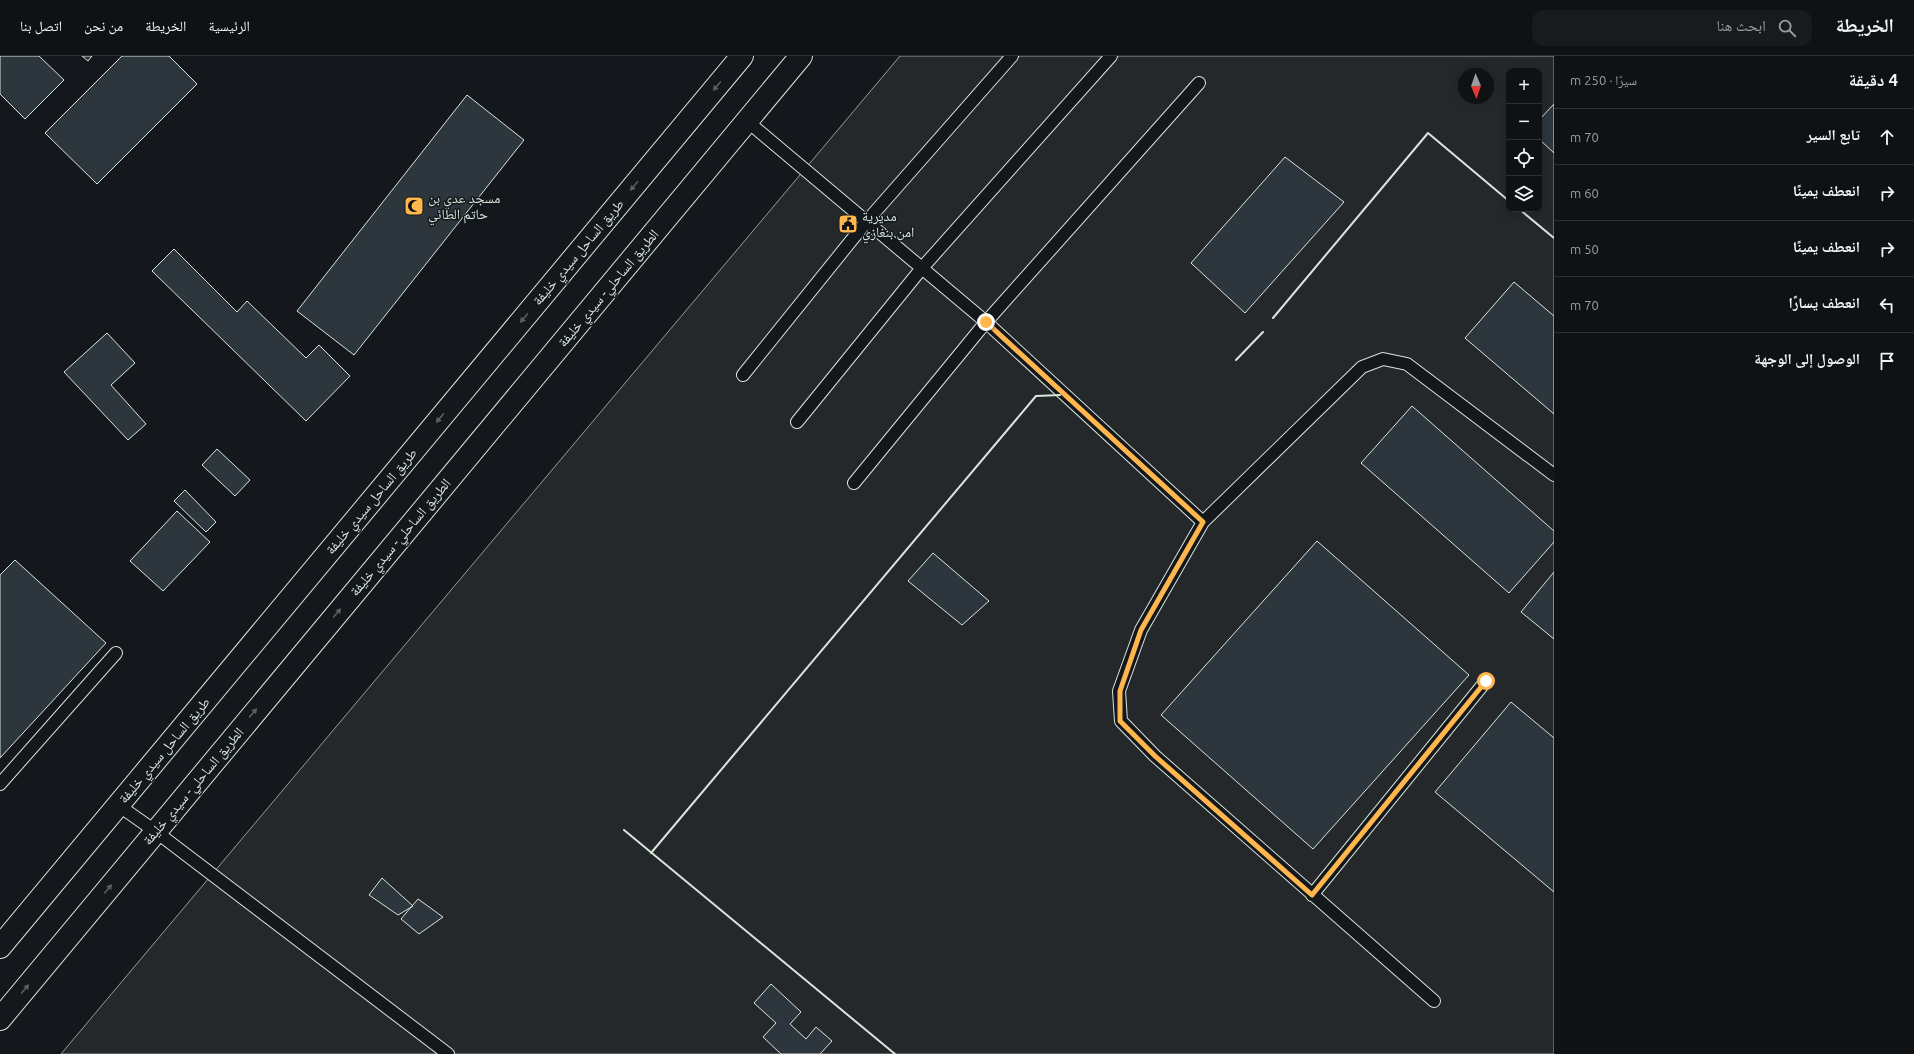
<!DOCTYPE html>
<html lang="ar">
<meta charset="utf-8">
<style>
:root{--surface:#0f1215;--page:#181b1e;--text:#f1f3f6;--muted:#9b9ea0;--line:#2f3234}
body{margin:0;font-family:Ubuntu,"Noto Naskh Arabic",sans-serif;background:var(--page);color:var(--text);direction:rtl}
.controls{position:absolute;right:12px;top:12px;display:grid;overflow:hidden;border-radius:8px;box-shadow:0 2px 10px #0003}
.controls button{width:36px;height:36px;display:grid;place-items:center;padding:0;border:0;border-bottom:1px solid var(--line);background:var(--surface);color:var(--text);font:20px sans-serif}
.compass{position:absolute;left:1458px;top:12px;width:36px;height:36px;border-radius:50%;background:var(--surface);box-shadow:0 2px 10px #0003;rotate:178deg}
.stop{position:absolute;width:12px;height:12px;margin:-9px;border:3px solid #ffb74d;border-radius:50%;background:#fff}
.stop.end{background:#ffb74d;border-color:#fff;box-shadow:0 1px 4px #0008}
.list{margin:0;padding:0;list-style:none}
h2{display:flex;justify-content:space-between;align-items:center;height:52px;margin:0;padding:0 16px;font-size:17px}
h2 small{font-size:13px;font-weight:400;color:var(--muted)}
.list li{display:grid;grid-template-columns:26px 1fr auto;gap:12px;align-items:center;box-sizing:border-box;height:56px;padding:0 16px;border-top:1px solid var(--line)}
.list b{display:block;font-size:15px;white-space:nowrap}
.list em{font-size:13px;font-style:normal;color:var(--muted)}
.icon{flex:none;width:22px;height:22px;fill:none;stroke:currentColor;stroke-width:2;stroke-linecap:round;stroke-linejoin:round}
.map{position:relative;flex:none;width:1554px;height:998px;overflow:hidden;direction:ltr}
header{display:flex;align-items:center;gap:24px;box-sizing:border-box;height:56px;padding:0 20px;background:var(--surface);border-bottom:1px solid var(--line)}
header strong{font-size:19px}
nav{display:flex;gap:22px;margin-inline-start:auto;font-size:14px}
.search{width:280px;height:36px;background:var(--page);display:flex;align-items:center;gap:10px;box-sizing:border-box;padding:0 14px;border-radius:12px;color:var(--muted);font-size:15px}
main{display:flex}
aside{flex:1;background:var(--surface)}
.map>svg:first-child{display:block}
</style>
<header>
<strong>الخريطة</strong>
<div class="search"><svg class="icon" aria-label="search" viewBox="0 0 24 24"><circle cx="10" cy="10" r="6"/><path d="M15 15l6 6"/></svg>ابحث هنا</div>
<nav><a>الرئيسية</a><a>الخريطة</a><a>من نحن</a><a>اتصل بنا</a></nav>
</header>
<main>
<aside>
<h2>4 دقيقة<small>سيرًا · 250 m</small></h2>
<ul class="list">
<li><svg class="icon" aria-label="ahead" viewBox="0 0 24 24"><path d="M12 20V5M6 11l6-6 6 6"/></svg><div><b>تابع السير</b></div><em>70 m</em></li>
<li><svg class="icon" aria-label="right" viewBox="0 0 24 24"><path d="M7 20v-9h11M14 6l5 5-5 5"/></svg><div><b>انعطف يمينًا</b></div><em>60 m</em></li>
<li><svg class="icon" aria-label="right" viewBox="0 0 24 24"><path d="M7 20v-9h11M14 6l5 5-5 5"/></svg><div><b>انعطف يمينًا</b></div><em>50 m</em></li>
<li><svg class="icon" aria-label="left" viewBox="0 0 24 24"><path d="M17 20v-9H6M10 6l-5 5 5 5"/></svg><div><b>انعطف يسارًا</b></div><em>70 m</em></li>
<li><svg class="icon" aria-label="arrive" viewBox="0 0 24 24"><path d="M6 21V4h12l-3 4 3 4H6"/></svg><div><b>الوصول إلى الوجهة</b></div></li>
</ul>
</aside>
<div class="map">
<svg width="1554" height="998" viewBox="0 0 1554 998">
<rect width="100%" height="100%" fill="#14181c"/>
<path fill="#24282b" stroke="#939e99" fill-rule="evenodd" d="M900,0H1554V998H61ZM1509,15H1539V153H1509ZM1464,18H1488V42H1464Z"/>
<path fill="#2c363c" stroke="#d8e6dc" d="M0,0H39L64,24L25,63L0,38Z
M82,0H92L88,5Z
M122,0H169L197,28L97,128L45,77Z
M467,39L524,84L354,299L297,255Z
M1554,48V97L1539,83V64Z
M1285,101L1344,146L1245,257L1191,207Z
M174,193L237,256L247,245L306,302L319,289L350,320L306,365L152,215Z
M1514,226L1554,260V358L1465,282Z
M107,277L135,307L111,329L146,368L128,384L64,316Z
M1412,350L1554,475V486L1509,537L1361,407Z
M217,393L250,424L235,440L202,409Z
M185,434L216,466L206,476L174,445Z
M177,455L210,486L163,535L130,505Z
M1317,485L1469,619L1313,793L1161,659Z
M933,497L989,545L962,569L908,525Z
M15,504L106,587L0,702V519Z
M1554,516V583L1521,556Z
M1511,646L1554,682V836L1435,736Z
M382,822L413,850L398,859L369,839Z
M418,843L443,861L419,878L401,863Z
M771,928L801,956L790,968L806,983L816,971L832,985L820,998H781L763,981L776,967L754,947Z"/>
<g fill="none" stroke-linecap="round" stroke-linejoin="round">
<g stroke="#d8e6dc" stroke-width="14">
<path id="lane" d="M747,65L986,266L1203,466
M743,319L867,165L1012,0
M797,366L922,212L1111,0
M854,427L986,266L1199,27
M0,728L116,597
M118,749L155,775L448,998
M1312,839L1486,625
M1434,945L1155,700L1121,665L1119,635L1141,574L1203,466L1362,311L1383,303L1407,308L1554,419"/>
</g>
<g stroke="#d8e6dc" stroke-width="24">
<path id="highway" d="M0,891L742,0
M0,963L801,0"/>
</g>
<use href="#lane" stroke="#14181c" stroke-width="12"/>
<use href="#highway" stroke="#14181c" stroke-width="22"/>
<path stroke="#d8e6dc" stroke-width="2" d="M1519,153L1554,182
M1273,262L1428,77L1509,145
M1236,304L1263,276
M624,774L895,998
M651,797L1036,340L1060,339"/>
</g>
<defs><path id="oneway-solid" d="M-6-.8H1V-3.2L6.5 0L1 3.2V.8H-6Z"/></defs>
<g fill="#59605f">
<use href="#oneway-solid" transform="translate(717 30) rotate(130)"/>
<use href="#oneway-solid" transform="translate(634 130) rotate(130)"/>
<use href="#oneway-solid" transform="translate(524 262) rotate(130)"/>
<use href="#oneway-solid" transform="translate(440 362) rotate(130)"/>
<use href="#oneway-solid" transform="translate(337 557) rotate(-50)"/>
<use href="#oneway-solid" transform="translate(253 657) rotate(-50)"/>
<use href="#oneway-solid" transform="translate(108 833) rotate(-50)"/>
<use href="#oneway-solid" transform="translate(25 933) rotate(-50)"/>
</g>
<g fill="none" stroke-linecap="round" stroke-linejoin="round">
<path stroke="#ffb74d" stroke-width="5" d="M986,266L1203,466L1141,574L1120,635V665L1155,700L1312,839L1486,625"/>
</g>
<defs>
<g id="mosque-square" transform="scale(1)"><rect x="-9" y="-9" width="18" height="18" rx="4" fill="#ffb74d" stroke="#14181c"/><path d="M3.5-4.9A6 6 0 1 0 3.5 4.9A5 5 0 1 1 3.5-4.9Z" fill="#111"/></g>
<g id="civic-square" transform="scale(1)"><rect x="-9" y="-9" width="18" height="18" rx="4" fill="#ffb74d" stroke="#14181c"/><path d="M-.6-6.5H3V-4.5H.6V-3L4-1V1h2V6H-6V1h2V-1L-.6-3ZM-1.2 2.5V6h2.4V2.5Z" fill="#111"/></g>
</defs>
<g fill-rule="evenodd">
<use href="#mosque-square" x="414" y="150"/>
<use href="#civic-square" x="848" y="168"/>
</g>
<g text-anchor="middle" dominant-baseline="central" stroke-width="3" stroke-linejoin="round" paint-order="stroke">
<g font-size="14" fill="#d8e6dc" stroke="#14181c" text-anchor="start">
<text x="428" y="142">مسجد عدي بن<tspan x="428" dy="16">حاتم الطائي</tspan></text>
<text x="862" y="160">مديرية<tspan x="862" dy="16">امن بنغازي</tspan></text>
</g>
<g font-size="14" fill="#d8e6dc" stroke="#14181c">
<text transform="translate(578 196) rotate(-50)">طريق الساحل سيدي خليفة</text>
<text transform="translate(608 232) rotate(-50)">الطريق الساحلي- سيدي خليفة</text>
<text transform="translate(371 445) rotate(-50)">طريق الساحل سيدي خليفة</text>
<text transform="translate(400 481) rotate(-50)">الطريق الساحلي- سيدي خليفة</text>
<text transform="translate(164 694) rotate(-50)">طريق الساحل سيدي خليفة</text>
<text transform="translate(193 730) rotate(-50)">الطريق الساحلي- سيدي خليفة</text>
</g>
</g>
</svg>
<div class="controls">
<button>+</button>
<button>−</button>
<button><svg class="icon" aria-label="locate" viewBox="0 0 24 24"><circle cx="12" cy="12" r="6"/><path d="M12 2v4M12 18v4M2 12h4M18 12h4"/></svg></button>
<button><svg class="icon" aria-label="layers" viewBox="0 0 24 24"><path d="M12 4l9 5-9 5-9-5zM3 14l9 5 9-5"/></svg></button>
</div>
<svg class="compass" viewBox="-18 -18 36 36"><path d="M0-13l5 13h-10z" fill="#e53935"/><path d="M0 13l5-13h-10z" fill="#9b9ea0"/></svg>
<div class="stop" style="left:1486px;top:625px"></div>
<div class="stop end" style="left:986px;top:266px"></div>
</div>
</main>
